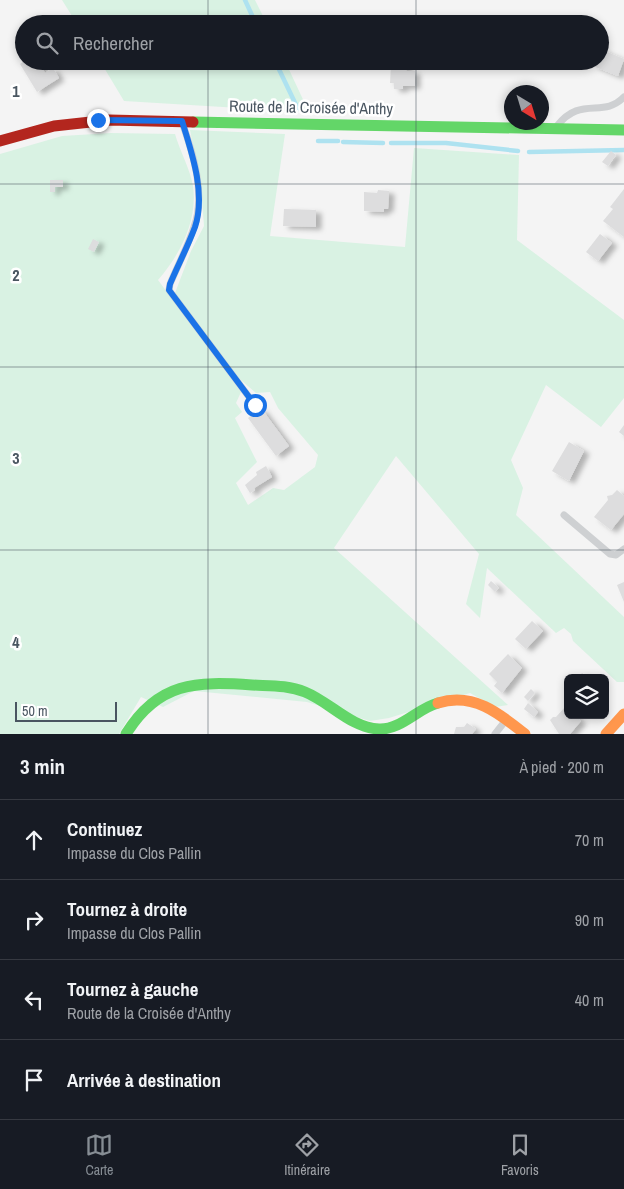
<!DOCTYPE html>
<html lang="fr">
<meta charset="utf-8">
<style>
:root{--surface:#171b24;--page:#242831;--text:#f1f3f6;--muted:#9ea1a6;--line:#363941;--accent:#868d94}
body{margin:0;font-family:"Archivo Narrow",sans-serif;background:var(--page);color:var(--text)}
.controls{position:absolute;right:15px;bottom:15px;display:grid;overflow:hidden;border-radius:8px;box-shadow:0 2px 8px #0003}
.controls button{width:45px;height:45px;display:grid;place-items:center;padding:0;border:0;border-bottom:1px solid var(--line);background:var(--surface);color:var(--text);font:25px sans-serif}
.compass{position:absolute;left:504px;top:85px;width:45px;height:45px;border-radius:50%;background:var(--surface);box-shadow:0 2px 8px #0003;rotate:142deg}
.scale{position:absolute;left:15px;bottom:12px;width:102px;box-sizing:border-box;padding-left:5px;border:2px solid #4a5661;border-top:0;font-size:14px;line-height:18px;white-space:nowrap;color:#4a5661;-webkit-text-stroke:4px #fff;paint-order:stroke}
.stop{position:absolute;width:15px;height:15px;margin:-11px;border:4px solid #1a73e8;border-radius:50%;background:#fff}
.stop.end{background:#1a73e8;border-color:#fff;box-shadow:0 1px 5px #0008}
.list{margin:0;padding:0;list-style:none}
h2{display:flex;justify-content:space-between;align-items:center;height:65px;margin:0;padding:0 20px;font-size:21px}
h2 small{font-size:16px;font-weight:400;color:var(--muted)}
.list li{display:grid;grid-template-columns:32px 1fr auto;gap:15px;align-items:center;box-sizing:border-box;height:80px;padding:0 20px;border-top:1px solid var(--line)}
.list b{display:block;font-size:19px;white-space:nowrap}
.list p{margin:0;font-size:16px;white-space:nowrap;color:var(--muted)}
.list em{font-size:16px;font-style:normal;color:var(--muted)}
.icon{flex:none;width:28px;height:28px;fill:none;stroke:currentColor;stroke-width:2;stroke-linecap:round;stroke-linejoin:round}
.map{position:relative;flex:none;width:624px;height:734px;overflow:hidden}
.search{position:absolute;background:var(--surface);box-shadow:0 2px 8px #0003;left:15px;right:15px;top:15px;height:55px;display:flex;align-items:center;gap:12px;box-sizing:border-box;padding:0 18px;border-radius:28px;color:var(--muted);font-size:19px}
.sheet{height:385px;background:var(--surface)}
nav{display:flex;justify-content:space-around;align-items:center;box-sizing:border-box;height:70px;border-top:1px solid var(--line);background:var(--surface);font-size:14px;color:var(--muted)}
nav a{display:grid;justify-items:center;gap:2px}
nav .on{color:var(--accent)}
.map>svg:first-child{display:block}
</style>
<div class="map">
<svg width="624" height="734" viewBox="0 0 624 734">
<defs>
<filter id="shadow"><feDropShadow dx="5.5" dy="3" stdDeviation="2.5" flood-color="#0004"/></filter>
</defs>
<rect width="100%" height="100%" fill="#f4f4f4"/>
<path fill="#d9f2e3" d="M62,0H255L267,24H77Z
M100,61H285L307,108L306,112L124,101Z
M190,130L285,134L270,236L405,247L414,148L519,155L517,240L624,320V398L601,427L546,385L511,460L523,488L516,515L624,617V682H617L573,641L571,634L564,628L556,633L487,568L480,618L466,604L479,554L396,456L334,548L508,705L495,707L470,693L389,718L370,721L307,702L194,691L163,707L141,697L119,734H0V154L62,136L111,133L175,134C180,151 190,169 193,186C198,220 180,255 158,280L241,392L236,403L242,412L235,418L257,462L236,483L248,505L273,488L284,490L315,467L318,455L278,408L270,392L256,393L235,375L175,293L191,251L204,226L201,187Z"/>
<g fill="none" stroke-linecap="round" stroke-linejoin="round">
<path stroke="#aee2f0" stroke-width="4.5" d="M245,0L256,24
M275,61L298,109
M318,141H338
M343,142L383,143
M391,143H446L518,151
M529,152L624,150"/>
</g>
<path fill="#ddddde" filter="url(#shadow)" d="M600,49L624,59L618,76L593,66L595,61H600Z
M24,61H38L45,73L53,68L59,78L37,92L20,64Z
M391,66H407L406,71H415V86H403V89H394V83H390Z
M611,151L616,155L608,166L602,162Z
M50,180H63V187H55V192H50Z
M624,189V237L603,221L613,209L610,207Z
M378,190L389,191L388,209H384V212L364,211V192L377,193Z
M284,209L316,210V227L283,226Z
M600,234L612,243L598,261L586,252Z
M93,239L99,242L94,252L88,249Z
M261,408L289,446L276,456L248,418Z
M624,425V436L619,432Z
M569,442L584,451L569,481L552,471Z
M266,466L272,477L254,488L255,490L250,493L245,485L257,475L256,472Z
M617,490L624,496V514L611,530L594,517L608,500L607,496L612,495Z
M491,581L499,588L495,592L488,585Z
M624,582V602L617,585Z
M532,621L543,631L526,649L515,639Z
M508,654L522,668L502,693L494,686L497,682L489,674Z
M582,673L588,678H578Z
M531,689L535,693L528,701L524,697Z
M528,703L538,712L534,717L524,709Z
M565,707L568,710V715H574L581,721L570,734H559L550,720L553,717H556Z
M467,723L476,729L472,734H454L456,727H464Z"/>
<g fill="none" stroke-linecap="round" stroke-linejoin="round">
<path stroke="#ced0d2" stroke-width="7" d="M182,122C193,153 206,194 194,227C188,246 178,265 170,284L169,290L255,405
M557,126C581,95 603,119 624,97
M564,515L610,554L616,555L624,549
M495,734L506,720"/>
<path stroke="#63d668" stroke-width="11" d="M193,122L624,130
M126,734C158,682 196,681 252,685C270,686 288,685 305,692C330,702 351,728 379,729C401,730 418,708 438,703"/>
<path stroke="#ff974d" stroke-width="11" d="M438,703C473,692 499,713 525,734
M606,734L624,714"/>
<path stroke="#b3261e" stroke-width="11" d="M0,141L54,126L109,120L193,122"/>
</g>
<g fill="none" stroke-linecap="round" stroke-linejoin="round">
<path stroke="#1a73e8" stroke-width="6" d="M98,120L182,121C192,153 206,194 195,227C188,246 178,265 170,284L169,290L255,405"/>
</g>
<path fill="none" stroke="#4a5661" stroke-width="1" stroke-opacity="0.55" d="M208,0V24M416,0V24M208,61V734M416,61V734M0,184H624M0,367H624M0,550H624"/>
<g text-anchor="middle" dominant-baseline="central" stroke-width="5" stroke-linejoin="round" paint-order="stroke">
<g font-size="16" fill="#4a5661" stroke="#fff">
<text transform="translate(311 107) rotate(1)">Route de la Croisée d'Anthy</text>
</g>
</g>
<g font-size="16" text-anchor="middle" font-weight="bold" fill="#4a5661" stroke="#fff" stroke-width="5" stroke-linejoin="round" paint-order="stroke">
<text x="16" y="97">1</text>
<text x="16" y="281">2</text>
<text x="16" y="464">3</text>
<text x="16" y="648">4</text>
</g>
</svg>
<div class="controls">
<button><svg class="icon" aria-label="layers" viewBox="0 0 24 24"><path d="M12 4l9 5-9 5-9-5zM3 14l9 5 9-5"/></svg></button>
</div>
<svg class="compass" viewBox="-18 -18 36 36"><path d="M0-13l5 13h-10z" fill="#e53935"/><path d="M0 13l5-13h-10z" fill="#9ea1a6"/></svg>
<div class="scale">50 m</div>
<div class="stop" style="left:255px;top:405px"></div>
<div class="stop end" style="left:98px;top:120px"></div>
<div class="search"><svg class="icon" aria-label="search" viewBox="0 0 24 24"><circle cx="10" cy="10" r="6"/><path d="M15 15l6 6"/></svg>Rechercher</div>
</div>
<section class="sheet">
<h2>3 min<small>À pied · 200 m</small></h2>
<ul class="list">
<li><svg class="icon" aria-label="ahead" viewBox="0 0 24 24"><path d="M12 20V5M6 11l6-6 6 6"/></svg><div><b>Continuez</b><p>Impasse du Clos Pallin</p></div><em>70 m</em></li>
<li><svg class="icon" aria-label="right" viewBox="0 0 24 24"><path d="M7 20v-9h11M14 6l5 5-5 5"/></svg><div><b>Tournez à droite</b><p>Impasse du Clos Pallin</p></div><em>90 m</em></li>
<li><svg class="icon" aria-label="left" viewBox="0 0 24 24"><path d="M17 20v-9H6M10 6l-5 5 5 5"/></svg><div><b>Tournez à gauche</b><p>Route de la Croisée d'Anthy</p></div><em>40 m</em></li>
<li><svg class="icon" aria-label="arrive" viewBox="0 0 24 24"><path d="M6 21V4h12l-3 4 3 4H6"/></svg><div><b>Arrivée à destination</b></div></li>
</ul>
</section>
<nav>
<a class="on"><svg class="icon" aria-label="map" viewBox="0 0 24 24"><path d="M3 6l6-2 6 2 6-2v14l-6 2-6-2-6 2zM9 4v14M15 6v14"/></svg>Carte</a>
<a><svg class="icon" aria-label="directions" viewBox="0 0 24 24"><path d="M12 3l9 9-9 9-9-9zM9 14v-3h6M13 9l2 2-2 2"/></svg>Itinéraire</a>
<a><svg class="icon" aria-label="saved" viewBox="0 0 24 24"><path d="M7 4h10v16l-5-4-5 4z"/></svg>Favoris</a>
</nav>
